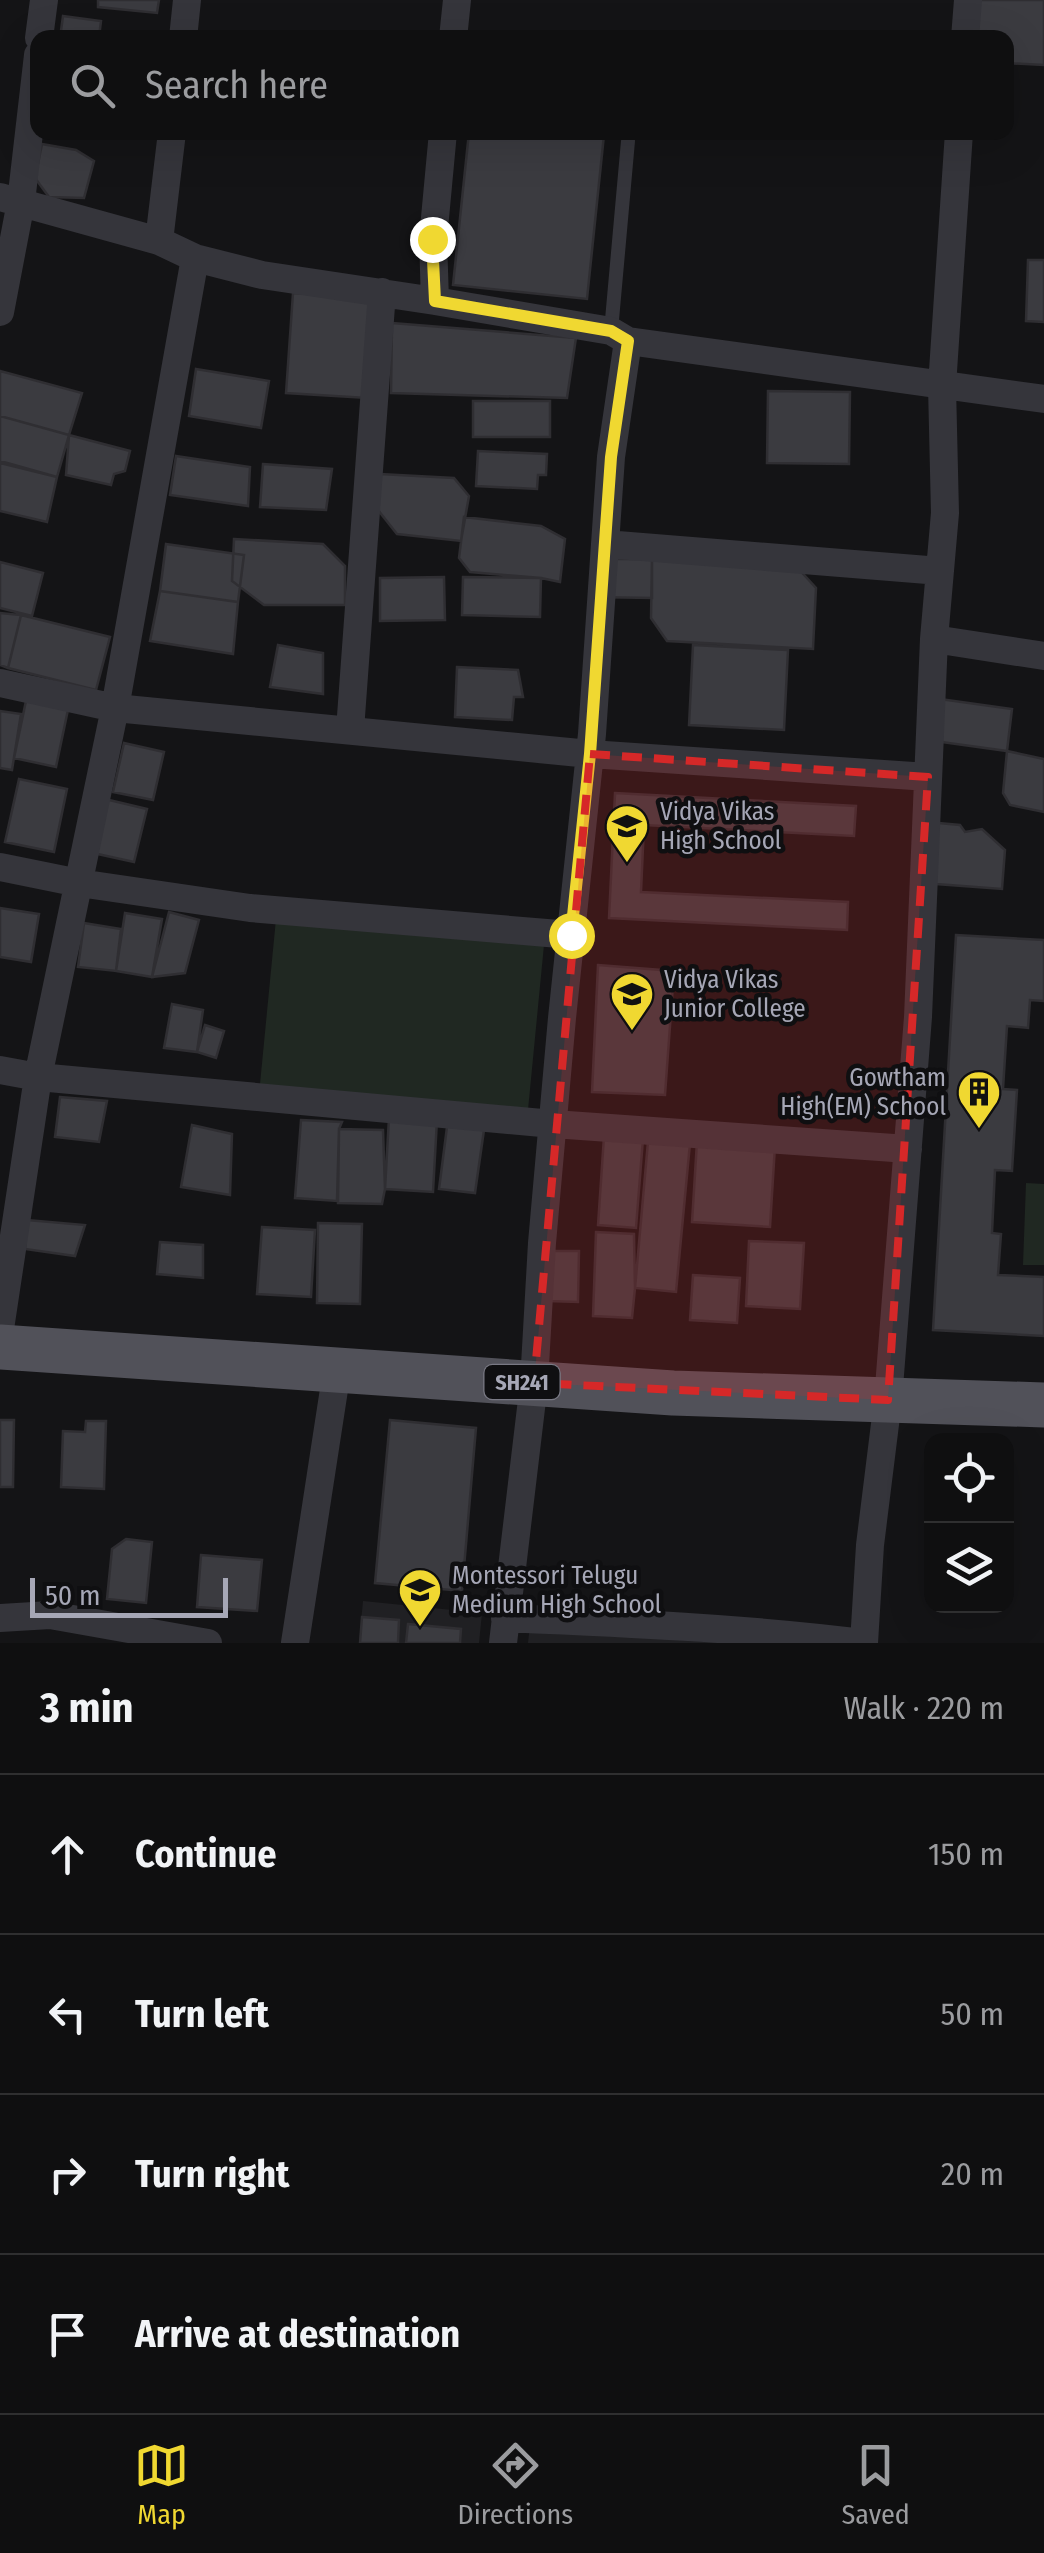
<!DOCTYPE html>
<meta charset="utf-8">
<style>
:root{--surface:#0f0f10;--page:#181819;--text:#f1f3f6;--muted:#9b9c9f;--line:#2f2f30;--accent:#f0d831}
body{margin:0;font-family:"Fira Sans Condensed",sans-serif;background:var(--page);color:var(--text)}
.controls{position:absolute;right:30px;bottom:30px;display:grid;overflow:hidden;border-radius:20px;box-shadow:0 10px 40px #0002}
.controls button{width:90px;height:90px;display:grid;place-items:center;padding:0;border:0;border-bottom:2px solid var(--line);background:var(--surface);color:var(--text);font:50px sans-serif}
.scale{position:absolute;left:30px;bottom:25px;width:198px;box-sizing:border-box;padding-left:10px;border:5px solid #a6a7b6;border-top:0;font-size:28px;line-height:35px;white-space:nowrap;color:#a6a7b6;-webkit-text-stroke:8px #0f0f11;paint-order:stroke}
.stop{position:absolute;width:30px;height:30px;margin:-22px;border:8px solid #f0d831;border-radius:50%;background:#fff}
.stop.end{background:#f0d831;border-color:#fff;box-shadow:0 2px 10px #0008}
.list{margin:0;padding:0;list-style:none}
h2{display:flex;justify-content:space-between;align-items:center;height:130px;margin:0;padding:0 40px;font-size:42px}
h2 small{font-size:32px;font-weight:400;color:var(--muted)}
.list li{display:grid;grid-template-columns:65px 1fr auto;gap:30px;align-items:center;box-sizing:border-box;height:160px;padding:0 40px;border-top:2px solid var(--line)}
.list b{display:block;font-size:38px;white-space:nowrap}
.list em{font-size:32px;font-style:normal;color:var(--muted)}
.icon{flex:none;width:55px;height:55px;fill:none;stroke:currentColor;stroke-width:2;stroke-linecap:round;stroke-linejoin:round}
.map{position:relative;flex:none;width:1044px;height:1643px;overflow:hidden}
.search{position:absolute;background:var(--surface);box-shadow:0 10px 40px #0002;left:30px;right:30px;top:30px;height:110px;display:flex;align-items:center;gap:25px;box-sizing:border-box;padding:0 35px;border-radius:20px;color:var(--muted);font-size:38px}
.sheet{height:770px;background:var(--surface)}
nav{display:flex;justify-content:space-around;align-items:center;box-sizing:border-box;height:140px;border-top:2px solid var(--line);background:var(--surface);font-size:28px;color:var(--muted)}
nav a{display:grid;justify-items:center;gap:5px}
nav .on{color:var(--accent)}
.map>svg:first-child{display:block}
</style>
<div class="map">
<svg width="1044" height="1643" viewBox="0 0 1044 1643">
<rect width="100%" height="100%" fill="#141416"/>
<path fill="#202023" d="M363,1601L482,1613L479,1643H359Z
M530,1624L762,1643H528Z"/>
<path fill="#202822" d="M276,919L544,945L528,1110L260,1084Z
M1026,1183L1044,1184V1265H1023Z"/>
<path fill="#3b3b40" stroke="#2f2e32" stroke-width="2.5" d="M98,0H159L157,13L98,7Z
M980,0H1044V65L1006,63V38H977Z
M63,16L101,21L99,38H60Z
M469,132H578L604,135L587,299L453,285Z
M42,144L76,150L94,161L84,198L49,197L35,178Z
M1028,260H1044V322L1026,321Z
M293,293L374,298L367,398L286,393Z
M392,323L576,338L567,398L391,393Z
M196,369L269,381L261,428L189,416Z
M0,371L82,393L69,435L0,416Z
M768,391L850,392L849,464L767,463Z
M473,401H550V437H473Z
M0,416L69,435L57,477L0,461Z
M69,435L130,451L125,471L114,474L111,485L66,475Z
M478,451L547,454L546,475H538L537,489L476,486Z
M176,456L250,467L248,506L170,495Z
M0,463L57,477L47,522L0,511Z
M263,464L332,469L326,510L260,507Z
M380,474L454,478L469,496L461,541L397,534L378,510Z
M464,517L541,526L565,539L560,582L541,578L470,572L459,558Z
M234,539L323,544L345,566V605H264L232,581Z
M166,544L244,555L238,602L160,591Z
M593,559H652V598L592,597Z
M652,559L795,565L816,588L813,649L667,641L651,618Z
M0,562L43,573L32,616L0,608Z
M444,577L445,620L380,621V578Z
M463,577L541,578L540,617L462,615Z
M160,591L238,602L233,654L150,641Z
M0,613L21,615L8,668L0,665Z
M21,615L110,637L96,690L8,668Z
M278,645L323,653V694L270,687Z
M693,645L788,650L784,730L689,725Z
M457,667L518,670L523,697H514L512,720L455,717Z
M27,696L69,705L56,767L14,758Z
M940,699L1012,709L1007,751L934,741Z
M0,711L21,714L12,770L0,768Z
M124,743L164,752L153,800L113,792Z
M1007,751L1044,759V812L1010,805L1003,793Z
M19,779L67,789L54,852L5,842Z
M615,793L856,806L854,836L644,825L641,892L848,902L847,930L609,918Z
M105,799L147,809L134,862L93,853Z
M917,821L960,825L965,832L982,829L1005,850L1002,889L936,884Z
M0,908L39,914L31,962L0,957Z
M169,912L199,920L185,973L152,977Z
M125,913L162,919L152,977L116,971Z
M84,923L121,929L116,971L78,967Z
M956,935L1044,940V1001L1030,1000L1028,1028L1007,1026L1003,1089L1017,1090L1012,1171L995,1170L992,1233L1001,1234L998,1275L1044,1277V1336L933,1330Z
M598,965L674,971L665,1095L592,1092Z
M172,1004L203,1010L197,1052L164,1048Z
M205,1025L224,1031L216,1058L197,1052Z
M60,1097L107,1101L99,1142L55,1137Z
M389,1117L437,1120L433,1192L385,1189Z
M448,1119L485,1123L475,1193L439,1189Z
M301,1120L342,1122L339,1129L337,1201L295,1198Z
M192,1125L232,1134L230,1195L181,1187Z
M339,1129L383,1130L385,1189L382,1204L338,1203Z
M649,1130L691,1133L676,1292L635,1288Z
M604,1136L643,1139L636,1228L598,1225Z
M697,1141L775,1146L770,1227L692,1222Z
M27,1220L85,1225L75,1256L25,1249Z
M318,1223L362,1224L360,1304L317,1303Z
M262,1227L315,1230L311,1297L257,1294Z
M596,1232L634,1234L635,1288L632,1318L593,1316Z
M749,1241L804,1243L800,1309L746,1306Z
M160,1242L203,1245V1278L157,1274Z
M549,1251H579L578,1302L548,1301Z
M693,1275L740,1278L737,1323L690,1320Z
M0,1420H14L13,1487H0Z
M390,1420L476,1428L462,1591L375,1583Z
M86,1421H106L104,1489L61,1487L63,1431L85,1432Z
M126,1539L152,1542L146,1603L107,1599L112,1549Z
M201,1555L262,1560L257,1611L197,1607Z
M362,1617L399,1620L398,1643H360Z
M408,1624L461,1629L460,1643H406Z"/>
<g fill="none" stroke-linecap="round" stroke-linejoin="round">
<path stroke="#35353b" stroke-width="14" d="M611,331L628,141"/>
<path stroke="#35353b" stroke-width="28" d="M39,38L44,0
M183,38L187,0
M453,38L457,0
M965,38L968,0
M443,132L433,239L435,301L611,331L628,341L1044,399
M0,197L159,241L195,258L262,275L435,301
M159,241L172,132
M0,312L21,202L38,55
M605,544L940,571
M934,639L1044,656
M0,683L115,708L590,754L928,777
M350,730L382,292
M0,867L79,883L250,908L571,935
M0,1070L38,1077L553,1124L908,1149
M0,1329L38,1077L115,708L195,258
M0,1618L50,1615L208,1643
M505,1618C625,1623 744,1628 863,1643
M295,1643L337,1370
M503,1643L534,1383L542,1243L562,1018L592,734L611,457L628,341
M864,1643L870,1545L888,1400L918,1017L934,639L945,513L942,386L959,132"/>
<path stroke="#515159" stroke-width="45" d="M0,1347L673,1393L1044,1405"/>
</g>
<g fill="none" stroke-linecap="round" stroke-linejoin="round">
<path stroke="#f0d831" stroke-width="12" d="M432,239L435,301L611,331L628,341L611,457L590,754L571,935"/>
</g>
<path fill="#d62828" fill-opacity="0.2" stroke="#d62828" stroke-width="8" stroke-dasharray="20 12" stroke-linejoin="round" d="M590,754L928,777L888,1400L534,1383Z"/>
<defs>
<g id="school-pin" transform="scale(2.25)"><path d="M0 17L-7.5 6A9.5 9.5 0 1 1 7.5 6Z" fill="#f0d831" stroke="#0f0f11"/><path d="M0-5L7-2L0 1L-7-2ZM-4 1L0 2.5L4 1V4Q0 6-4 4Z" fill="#111"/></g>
<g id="university-pin" transform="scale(2.25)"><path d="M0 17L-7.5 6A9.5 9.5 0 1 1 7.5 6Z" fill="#f0d831" stroke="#0f0f11"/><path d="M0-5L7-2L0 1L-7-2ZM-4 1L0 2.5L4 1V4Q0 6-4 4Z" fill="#111"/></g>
<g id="building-pin" transform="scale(2.25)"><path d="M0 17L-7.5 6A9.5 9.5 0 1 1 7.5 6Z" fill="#f0d831" stroke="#0f0f11"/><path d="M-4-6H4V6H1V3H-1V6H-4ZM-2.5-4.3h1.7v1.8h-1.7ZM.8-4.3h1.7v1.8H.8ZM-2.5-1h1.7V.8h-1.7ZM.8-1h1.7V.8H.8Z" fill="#111"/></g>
</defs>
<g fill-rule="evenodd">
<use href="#school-pin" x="627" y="826"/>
<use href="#university-pin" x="632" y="994"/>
<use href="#building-pin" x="979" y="1092"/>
<use href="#school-pin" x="420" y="1590"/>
</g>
<g text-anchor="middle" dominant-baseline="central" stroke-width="9" stroke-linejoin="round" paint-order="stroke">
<rect fill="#0f0f11" stroke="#797984" stroke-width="2.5" x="484.5" y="1365" width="75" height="34" rx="8"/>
<g font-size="22" font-weight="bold" fill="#a6a7b6">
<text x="522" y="1382">SH241</text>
</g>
<g font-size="25" fill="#a6a7b6" stroke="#0f0f11" text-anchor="start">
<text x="660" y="812">Vidya Vikas<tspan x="660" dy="29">High School</tspan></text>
<text x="664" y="980">Vidya Vikas<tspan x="664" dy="29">Junior College</tspan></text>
<text x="946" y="1078" text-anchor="end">Gowtham<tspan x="946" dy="29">High(EM) School</tspan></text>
<text x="452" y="1576">Montessori Telugu<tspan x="452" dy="29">Medium High School</tspan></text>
</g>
</g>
</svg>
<div class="controls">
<button><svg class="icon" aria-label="locate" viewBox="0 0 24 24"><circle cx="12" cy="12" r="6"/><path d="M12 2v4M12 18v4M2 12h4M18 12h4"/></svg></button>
<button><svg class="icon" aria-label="layers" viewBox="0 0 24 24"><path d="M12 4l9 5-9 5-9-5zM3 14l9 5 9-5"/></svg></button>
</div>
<div class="scale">50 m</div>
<div class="stop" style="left:571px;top:935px"></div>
<div class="stop end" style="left:432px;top:239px"></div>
<div class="search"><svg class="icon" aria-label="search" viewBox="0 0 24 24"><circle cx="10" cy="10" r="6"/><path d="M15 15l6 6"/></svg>Search here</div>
</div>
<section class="sheet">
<h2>3 min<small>Walk · 220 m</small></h2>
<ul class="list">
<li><svg class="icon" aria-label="ahead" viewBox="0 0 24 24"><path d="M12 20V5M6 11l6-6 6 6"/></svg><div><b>Continue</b></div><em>150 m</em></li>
<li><svg class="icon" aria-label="left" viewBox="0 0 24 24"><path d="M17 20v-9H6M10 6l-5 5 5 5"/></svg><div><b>Turn left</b></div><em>50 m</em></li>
<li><svg class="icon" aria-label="right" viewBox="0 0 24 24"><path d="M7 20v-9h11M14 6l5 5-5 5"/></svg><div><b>Turn right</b></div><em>20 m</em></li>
<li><svg class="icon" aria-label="arrive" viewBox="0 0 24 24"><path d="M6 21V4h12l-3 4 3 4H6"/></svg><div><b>Arrive at destination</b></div></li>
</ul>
</section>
<nav>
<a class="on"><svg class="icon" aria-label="map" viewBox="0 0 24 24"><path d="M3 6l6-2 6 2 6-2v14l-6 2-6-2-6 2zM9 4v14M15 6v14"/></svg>Map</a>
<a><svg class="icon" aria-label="directions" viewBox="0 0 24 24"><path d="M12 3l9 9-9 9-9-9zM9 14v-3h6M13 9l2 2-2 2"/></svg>Directions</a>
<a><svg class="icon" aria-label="saved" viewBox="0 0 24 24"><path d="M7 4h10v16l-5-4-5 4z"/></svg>Saved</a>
</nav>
